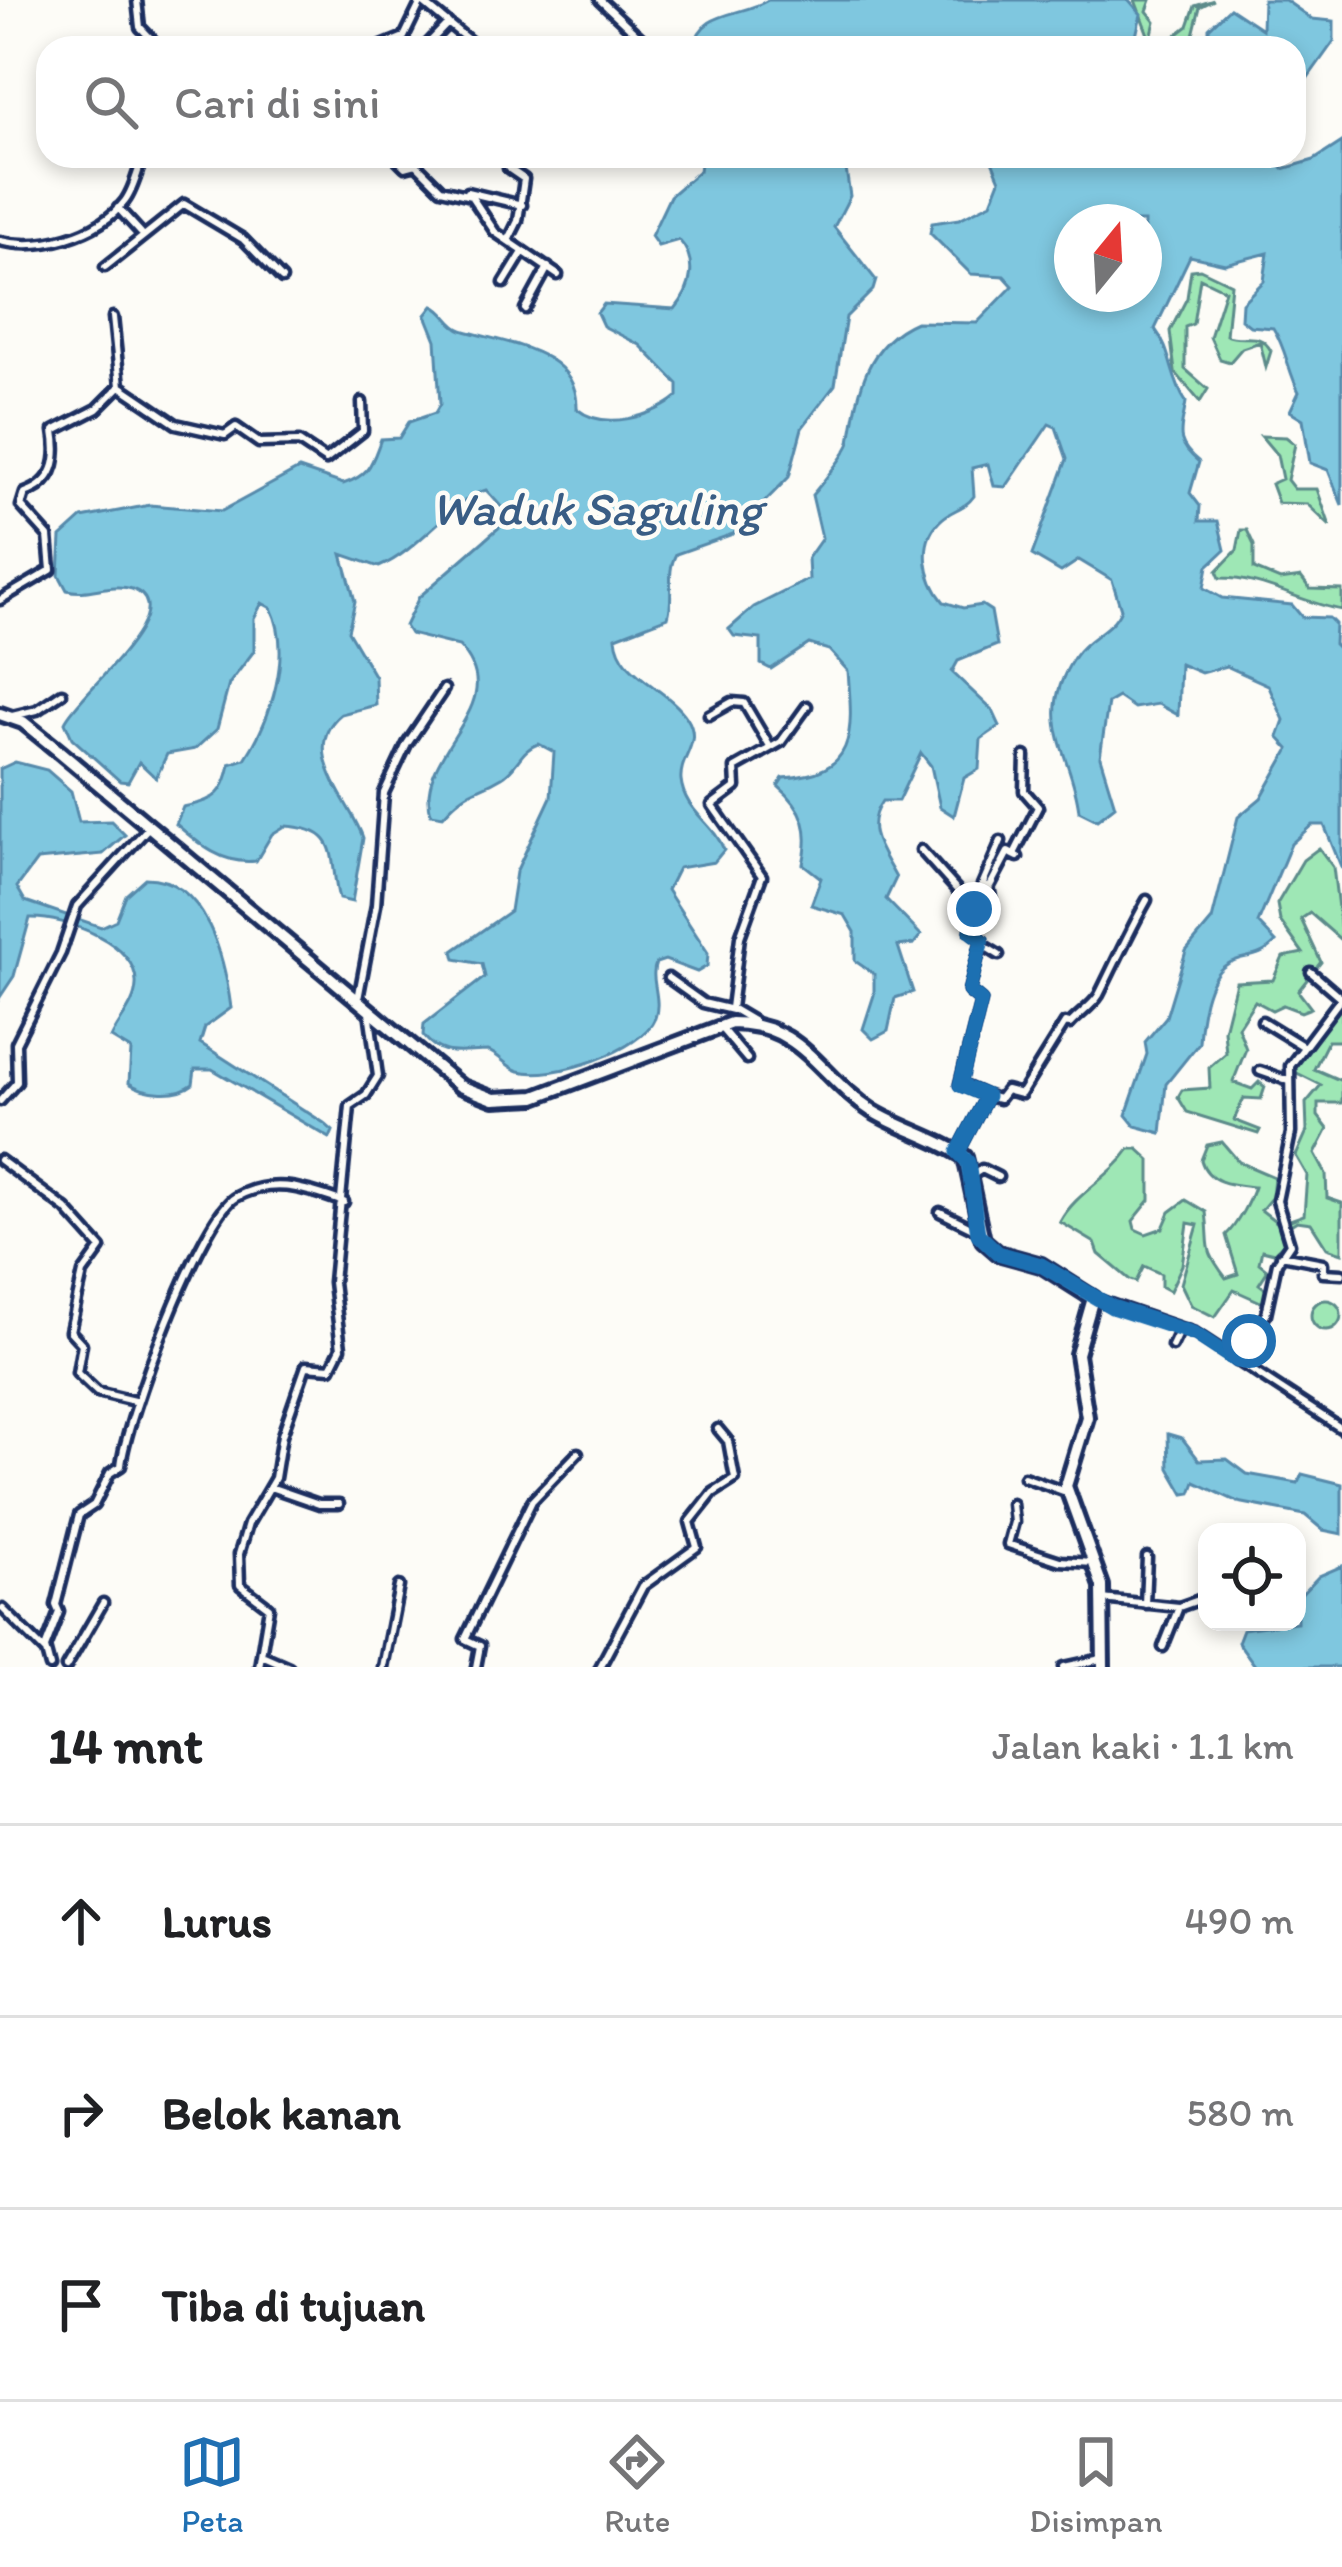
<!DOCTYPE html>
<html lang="id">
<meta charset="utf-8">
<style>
:root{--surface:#fff;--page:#f6f6f6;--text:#202124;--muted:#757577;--line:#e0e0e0;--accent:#1f6fb2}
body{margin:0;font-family:Itim,sans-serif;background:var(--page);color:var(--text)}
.controls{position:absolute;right:36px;bottom:36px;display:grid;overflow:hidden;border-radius:24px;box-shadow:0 6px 18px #0003}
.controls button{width:108px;height:108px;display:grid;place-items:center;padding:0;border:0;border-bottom:3px solid var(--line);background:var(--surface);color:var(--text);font:60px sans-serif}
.compass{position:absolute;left:1054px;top:204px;width:108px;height:108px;border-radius:50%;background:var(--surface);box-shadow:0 6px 18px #0003;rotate:18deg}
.stop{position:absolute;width:36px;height:36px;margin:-27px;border:9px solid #1f6fb2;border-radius:50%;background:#fff}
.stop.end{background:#1f6fb2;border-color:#fff;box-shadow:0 3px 12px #0008}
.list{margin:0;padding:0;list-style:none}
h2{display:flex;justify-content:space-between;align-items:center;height:156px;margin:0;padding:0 48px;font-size:51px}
h2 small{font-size:39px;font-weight:400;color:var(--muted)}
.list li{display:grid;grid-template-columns:78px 1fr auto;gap:36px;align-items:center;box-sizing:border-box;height:192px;padding:0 48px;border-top:3px solid var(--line)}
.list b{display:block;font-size:45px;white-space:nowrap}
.list em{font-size:39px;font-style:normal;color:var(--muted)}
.icon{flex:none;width:66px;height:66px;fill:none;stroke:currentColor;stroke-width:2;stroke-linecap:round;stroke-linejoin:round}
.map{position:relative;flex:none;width:1342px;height:1667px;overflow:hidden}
.search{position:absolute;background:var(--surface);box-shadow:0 6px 18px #0003;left:36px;right:36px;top:36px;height:132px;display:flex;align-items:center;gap:30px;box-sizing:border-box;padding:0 42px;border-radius:36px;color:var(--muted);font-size:45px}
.sheet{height:732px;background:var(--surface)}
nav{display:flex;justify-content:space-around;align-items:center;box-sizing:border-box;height:168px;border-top:3px solid var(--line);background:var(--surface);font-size:33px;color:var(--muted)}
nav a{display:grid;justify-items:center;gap:6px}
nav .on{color:var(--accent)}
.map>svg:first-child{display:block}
</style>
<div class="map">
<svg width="1342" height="1667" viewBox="0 0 1342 1667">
<rect width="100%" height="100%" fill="#fdfcf7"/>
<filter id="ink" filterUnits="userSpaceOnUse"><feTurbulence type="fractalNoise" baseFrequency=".00833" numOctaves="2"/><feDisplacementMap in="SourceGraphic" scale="24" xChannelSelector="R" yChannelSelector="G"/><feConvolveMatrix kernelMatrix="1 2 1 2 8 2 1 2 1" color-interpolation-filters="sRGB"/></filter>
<g filter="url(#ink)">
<path fill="#9ee7b5" stroke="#5c8b8a" stroke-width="3" d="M1135,0H1151L1147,11L1155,21L1152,34L1167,42L1188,26L1195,6L1214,0L1200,7L1190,47L1153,48Z
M1200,269L1231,284L1226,335C1243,343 1259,329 1271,351L1266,367L1260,342L1242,348L1230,362L1220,359L1210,337L1225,290L1200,278L1193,324L1185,327V369L1208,389L1200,402L1175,372L1170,331L1187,298L1191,270Z
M1261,436L1286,437L1295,444L1287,480L1294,489H1317L1330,526L1307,504L1278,503L1271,484L1282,479L1277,455Z
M1241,530H1247L1254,545V569L1280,580L1301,577L1310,589L1342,590V610C1301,603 1264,578 1220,578L1217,571L1237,550Z
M1319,848L1333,867L1342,941L1310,913L1301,919L1321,962L1298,991L1311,1008L1301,1012L1283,1005L1272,1010L1255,1001L1238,1027L1246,1049L1233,1082L1252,1089L1259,1082L1265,1087L1261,1099L1244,1098L1234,1120L1260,1130L1258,1134L1187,1112L1178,1097L1182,1090L1210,1088L1209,1068L1226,1053L1224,1030L1236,982L1273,980L1283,957L1303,953L1280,921L1277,904L1303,860Z
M1342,1005V1041H1328L1314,1069L1342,1081V1103H1318V1116L1328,1129L1315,1154L1326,1174L1327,1198L1342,1203V1253L1327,1248L1311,1223L1297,1221L1284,1229V1243L1274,1253L1262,1250L1259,1263L1268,1270L1259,1284L1267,1290L1263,1303L1234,1290L1215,1317L1191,1305L1181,1284L1198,1225L1188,1223L1182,1265L1170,1291L1161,1286V1274L1144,1266L1136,1282L1130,1280L1099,1254L1095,1243L1060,1222C1075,1193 1110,1178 1130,1149H1138L1150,1160V1200L1133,1221L1135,1229L1146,1234L1163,1228L1170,1212L1186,1200L1206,1212C1211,1250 1202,1246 1226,1278L1238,1274L1226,1235C1237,1225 1250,1200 1254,1187C1233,1185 1208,1184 1201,1160L1207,1145L1222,1142L1239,1162L1274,1177L1272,1197L1261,1210L1279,1224L1304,1215L1307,1175L1296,1156L1307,1131L1306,1103L1321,1085L1293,1071L1296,1060Z
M1311 1315a15 15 0 1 1 30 0a15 15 0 1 1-30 0Z"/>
<path fill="#7fc7df" stroke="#578aab" stroke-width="3" fill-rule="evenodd" d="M768,0H1129L1141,14L1135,41L1142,48H694C699,10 741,17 768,0Z
M1263,0H1285L1312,19L1334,21V41L1294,97V48H1209V28L1230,8L1262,29Z
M1342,142V505L1328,470L1310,463L1303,419L1290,411L1299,392C1288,371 1286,348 1273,328L1250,326L1241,319L1242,303L1264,281L1268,253L1225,264L1190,256L1155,329C1172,351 1170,378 1186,402C1182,430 1172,440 1199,462L1190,493L1200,506L1199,521H1218L1225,550L1208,566L1204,588L1222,598L1292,605L1302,617L1329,618L1335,624L1334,644L1342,652V869L1324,825H1312L1291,844L1258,923L1276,942C1255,963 1245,952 1226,965C1205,978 1200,1023 1199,1043L1166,1084L1161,1133L1135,1126L1126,1115L1147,1054L1145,1042L1166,1017L1186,951L1212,920L1238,817L1261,798L1289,749L1278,737L1284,720L1268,685L1226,666L1201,673L1180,664L1178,715L1158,704L1134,708L1118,697L1108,703L1100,757L1115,806L1097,820L1079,811C1073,754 1032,721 1075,656C1088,636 1112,631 1121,609L1112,580L1079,560L1061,572L1032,555L1067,459L1056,427L1049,424L1006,487L994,486L988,464L972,468L974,496C965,509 953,509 942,519C917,541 925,579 944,602L963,608L982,605L991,611L997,645L958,661L952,672L993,711L1000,726L981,739L979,769L964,778L954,816L940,807L931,766L921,753L898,801H882C862,830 882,851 896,878L886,899L921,935L914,944L898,946L913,992L895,998L888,1031L873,1039L863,1029L874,995V974L855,961V932L845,915L811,905L821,878L803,864C811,831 805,809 778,786L783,778C857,774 853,734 848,671L829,650L809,644L771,669L761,664V639L734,636L729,629L754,607L809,579L808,558L822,538L812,495C820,486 848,451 850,442C858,395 864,344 916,322L977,323L1013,286L1004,276L971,274L930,233L932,223L959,219L991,203L1000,180L990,156H1272L1283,169L1314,160ZM1072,222H1144V294H1072Z
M701,156H844L850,196L834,227L876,280L873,290L846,317L835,385L802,428L789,477L733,534L676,554C665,574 675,595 668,617L616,637C618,675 668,688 687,718C703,743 679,757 681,780C684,811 714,823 724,850L714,862L678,868L667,890L708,953L707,966L697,972L665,960L656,963C649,979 662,998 655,1018C642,1051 553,1080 519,1071C507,1068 500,1055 488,1051C462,1051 441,1059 423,1035L424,1024L485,977L482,964L455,959L453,951L510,911L516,872L551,797L554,752L539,744C520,749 518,768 502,777C474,794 470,786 443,816L431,814C413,750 516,706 459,646L410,634L405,626L419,597L503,524L507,513L486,490C454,498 419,551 379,567L342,554L355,601L348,631L375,677L376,705L341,714C297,750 352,803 363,838L352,902L339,899C328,858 343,829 285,826L272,834L256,861C223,865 200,845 176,824L183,807C214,800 224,796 230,764L245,759C271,719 293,653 271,608L262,603L254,618V651L229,684L217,729L195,749L167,754L156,778L139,762L128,782L120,781L72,738L65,722C76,695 187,609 132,589C110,582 88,596 67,590L59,575L61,537L82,518L150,505L222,511L299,469L343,484C371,475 372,462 381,439L399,438L409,422L435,413L440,404L436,340L426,315L433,306C446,311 449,326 462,330C506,344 579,349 577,409C604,431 654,417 678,396V384L640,345L603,326L597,313L604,304L675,309C692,289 698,260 679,240L658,246L651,236L670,196L699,171Z
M15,762L47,770L71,791L79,822L111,821L125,835L103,854L37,860L17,887L25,901L101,927L116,920L126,895L145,878C207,878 225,961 231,1008L205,1027L200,1043L324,1123L333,1131L330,1138L212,1069H195L193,1084C177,1097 145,1094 129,1083L131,1050L111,1038C119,1020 135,1006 136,985C139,943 65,917 30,918L14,976L0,997V769Z
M1168,1434L1182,1438L1199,1460L1227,1459L1247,1474L1298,1483L1302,1474L1342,1484V1534L1323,1530L1305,1515L1238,1502L1195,1482L1191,1493L1184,1494L1169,1468Z
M1342,1566V1667H1256L1238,1642L1243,1629L1297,1622V1599L1319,1576Z"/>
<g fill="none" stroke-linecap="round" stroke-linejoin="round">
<g stroke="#1b2f5e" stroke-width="15">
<path id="street" d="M137,0L140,27L160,48
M600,0L646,43L642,48
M421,1L478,48
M226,48H245
M377,48L404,37L421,2
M424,48L448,23
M394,156L405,167L416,164L441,189L471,196L495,232L558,275
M467,192L522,205
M118,208L141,233
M0,241C40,251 98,236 125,201C134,189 138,170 143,156
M508,241L518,221L524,179L508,168L509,156
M105,267L184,204L243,239L282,279
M504,283L523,252
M525,309L548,267
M113,317L120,386
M0,600L51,570L48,536L21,506L25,493C55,483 59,459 54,431L97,409L120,386L176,424L225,435L236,427L259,443L299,442L326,460L363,431L362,402
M709,715L732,702L744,703L770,747
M12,716L37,710L62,693
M921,850L975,910L971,931L982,940L969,991L981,1001L960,1084L987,1096L958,1152
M1014,854L1038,807L1024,791L1025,756
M982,885L1001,841
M989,886L992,903
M974,909L982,885L990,886L1008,852L1018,857
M981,944L999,955
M1311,972L1340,997
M668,978L703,1003L732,1010
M358,999L376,905L384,793L407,744L444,689
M753,1021L731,1008L740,937L762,876L712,805L736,787L735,768L781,742L807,706
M1262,1021L1301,1045
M720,1027L747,1059
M1260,1071L1289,1081
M987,1096L999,1099L1006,1090L1021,1094L1065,1023L1070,1024C1078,1015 1093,1005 1099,995C1112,969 1130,930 1147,900
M0,1101L17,1082L16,1043L61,953L77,906L148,828
M0,1160L66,1209L101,1248L83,1273L70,1331L82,1344L77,1373L97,1392L134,1401
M971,1176L982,1169L998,1177
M940,1212L977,1230
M1281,1255L1323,1263V1273L1342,1274
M1093,1298L1195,1333L1342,1429
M1172,1346L1180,1329
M1236,1361L1266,1314L1277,1263L1290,1244L1277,1201L1291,1133L1290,1066L1342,997
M1024,1477L1066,1492
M270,1487L319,1504H339
M1012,1504L1014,1522L1008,1544L1060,1561L1094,1563
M1102,1599L1179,1607L1207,1597
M1145,1604L1147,1557
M3,1609L45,1651
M1163,1647L1179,1607
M264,1656L289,1667
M50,1667L45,1648L59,1612L56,1605L79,1515L94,1505L110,1473L121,1466C125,1422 201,1216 236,1197C275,1176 307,1190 344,1202
M66,1667L103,1603
M259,1667L269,1607L240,1585L239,1554L248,1524L275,1478L282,1435L306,1366L331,1368L341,1348L333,1282L350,1106L366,1095L378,1076L369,1011
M383,1667L399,1586
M476,1667L480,1646L465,1639L532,1501L578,1453
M600,1667L643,1586L697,1547L690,1522L713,1493L735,1479L728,1441L718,1429
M1064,1667L1101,1659"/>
</g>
<g stroke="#1b2f5e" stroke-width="20">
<path id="secondary" d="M0,714L23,722L60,752L460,1086L494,1099L535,1097L731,1023C803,1023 820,1078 872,1111C901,1129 937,1138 965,1157L983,1240L998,1253L1041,1265L1093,1298L1077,1354L1087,1417L1066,1486L1102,1586L1103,1667"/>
</g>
<use href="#street" stroke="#fdfcf7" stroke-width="6"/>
<use href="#secondary" stroke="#fdfcf7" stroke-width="10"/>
</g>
</g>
<g fill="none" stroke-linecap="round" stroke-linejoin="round" filter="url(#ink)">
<path stroke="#1f6fb2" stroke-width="15" d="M974,909L971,932L982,940L969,991L981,1001L960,1085L987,1096L958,1152L968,1162L978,1234L998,1253L1041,1265L1112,1307L1195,1334L1236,1361L1249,1341"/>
</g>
<g text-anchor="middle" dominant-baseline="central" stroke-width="9" stroke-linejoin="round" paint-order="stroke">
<g font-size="48" font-style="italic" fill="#395d85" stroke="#fdfcf7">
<text x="597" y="508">Waduk Saguling</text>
</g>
</g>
</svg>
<div class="controls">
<button><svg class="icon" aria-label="locate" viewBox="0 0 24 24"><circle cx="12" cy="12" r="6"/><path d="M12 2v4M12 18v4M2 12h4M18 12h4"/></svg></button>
</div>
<svg class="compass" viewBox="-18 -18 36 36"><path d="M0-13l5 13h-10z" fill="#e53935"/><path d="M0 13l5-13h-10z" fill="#757577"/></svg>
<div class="stop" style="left:1249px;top:1341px"></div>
<div class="stop end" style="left:974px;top:909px"></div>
<div class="search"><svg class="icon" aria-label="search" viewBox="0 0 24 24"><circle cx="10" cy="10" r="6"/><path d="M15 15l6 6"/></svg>Cari di sini</div>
</div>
<section class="sheet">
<h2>14 mnt<small>Jalan kaki · 1.1 km</small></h2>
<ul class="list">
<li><svg class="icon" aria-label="ahead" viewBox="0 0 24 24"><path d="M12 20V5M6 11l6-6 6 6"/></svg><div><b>Lurus</b></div><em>490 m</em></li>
<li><svg class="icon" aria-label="right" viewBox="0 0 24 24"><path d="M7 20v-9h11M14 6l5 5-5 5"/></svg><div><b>Belok kanan</b></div><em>580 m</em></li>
<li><svg class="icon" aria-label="arrive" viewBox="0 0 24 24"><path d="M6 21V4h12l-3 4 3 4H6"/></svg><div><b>Tiba di tujuan</b></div></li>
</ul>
</section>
<nav>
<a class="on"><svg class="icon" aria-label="map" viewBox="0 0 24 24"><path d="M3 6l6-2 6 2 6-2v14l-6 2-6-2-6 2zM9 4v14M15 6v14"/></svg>Peta</a>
<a><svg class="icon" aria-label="directions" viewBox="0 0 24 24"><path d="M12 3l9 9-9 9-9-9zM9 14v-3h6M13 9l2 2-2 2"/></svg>Rute</a>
<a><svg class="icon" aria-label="saved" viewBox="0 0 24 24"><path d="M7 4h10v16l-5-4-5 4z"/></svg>Disimpan</a>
</nav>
